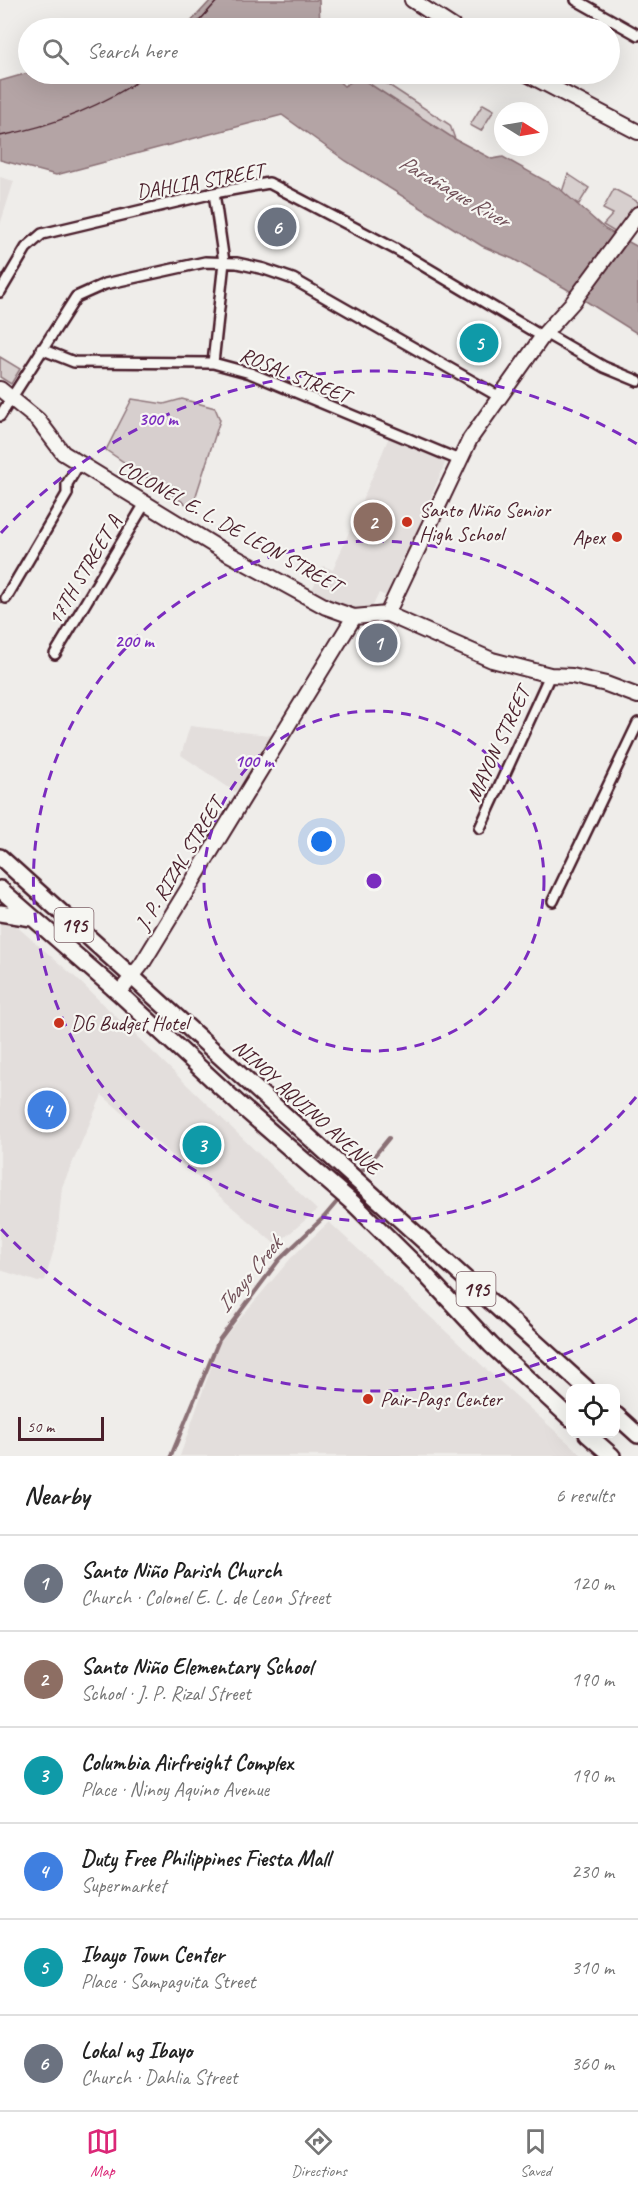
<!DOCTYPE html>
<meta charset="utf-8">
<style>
:root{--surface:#fff;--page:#f2f2f2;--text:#222;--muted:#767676;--line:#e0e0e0;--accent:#db2777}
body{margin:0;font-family:Caveat,sans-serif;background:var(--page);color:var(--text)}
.controls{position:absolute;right:18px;bottom:18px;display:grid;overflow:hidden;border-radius:12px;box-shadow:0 6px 24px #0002}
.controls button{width:54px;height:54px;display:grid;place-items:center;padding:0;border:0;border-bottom:2px solid var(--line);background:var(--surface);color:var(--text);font:30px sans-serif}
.compass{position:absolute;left:494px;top:102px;width:54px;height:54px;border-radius:50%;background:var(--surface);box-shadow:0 6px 24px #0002;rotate:101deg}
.scale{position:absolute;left:18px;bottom:15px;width:86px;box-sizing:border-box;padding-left:6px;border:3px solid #4a1f2b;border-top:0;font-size:16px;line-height:21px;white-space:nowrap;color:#4a1f2b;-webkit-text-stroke:4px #f6f6f2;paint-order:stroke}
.you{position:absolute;left:322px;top:842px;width:21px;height:21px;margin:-15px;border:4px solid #fff;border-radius:50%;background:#1a73e8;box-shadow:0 0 0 9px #1a73e833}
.badge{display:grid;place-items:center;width:39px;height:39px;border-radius:50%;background:var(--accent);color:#fff;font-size:20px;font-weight:700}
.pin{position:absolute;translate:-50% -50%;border:3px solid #fff;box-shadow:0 2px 6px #0006}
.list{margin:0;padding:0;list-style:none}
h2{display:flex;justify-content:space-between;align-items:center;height:78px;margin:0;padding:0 24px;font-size:26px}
h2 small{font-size:20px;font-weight:400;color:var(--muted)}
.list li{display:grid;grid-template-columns:39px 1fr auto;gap:18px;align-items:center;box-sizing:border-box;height:96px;padding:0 24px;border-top:2px solid var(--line)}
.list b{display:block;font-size:22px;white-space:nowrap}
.list p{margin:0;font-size:20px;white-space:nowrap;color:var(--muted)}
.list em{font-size:20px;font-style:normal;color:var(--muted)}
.icon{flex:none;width:33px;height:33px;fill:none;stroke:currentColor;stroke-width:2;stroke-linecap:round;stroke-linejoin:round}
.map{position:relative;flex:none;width:638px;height:1456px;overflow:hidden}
.search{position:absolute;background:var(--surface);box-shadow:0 6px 24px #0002;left:18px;right:18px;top:18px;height:66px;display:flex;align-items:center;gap:15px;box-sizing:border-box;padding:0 21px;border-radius:33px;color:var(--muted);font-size:22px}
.sheet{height:654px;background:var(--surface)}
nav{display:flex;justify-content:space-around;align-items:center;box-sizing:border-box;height:84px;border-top:2px solid var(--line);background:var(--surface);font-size:16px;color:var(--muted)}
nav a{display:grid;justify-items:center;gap:3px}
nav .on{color:var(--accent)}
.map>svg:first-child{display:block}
</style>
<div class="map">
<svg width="638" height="1456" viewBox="0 0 638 1456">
<rect width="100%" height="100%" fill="#efedea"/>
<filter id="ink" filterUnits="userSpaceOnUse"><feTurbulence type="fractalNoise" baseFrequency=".0167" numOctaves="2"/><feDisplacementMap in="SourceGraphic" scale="12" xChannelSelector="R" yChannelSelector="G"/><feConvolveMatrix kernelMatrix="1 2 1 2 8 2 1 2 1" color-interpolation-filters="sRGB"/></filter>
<g filter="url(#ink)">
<path fill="#e3dedc" d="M0,177L14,181L0,225Z
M389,437L446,461L389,597L379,593L371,610L334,609L309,596L323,566L333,570Z
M190,726L277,736L235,792L181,755Z
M0,912L75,977L317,1210L276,1245L102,1095L62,1187L57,1239L45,1280L38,1282L0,1270Z
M329,1222L486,1369L583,1456H180L220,1342L292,1257Z"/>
<path fill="#d7cfce" stroke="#90777c" stroke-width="1.5" d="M372,74L450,125L456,142L359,93Z
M483,104L494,110L481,131L470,125Z
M568,174L589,188L579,204L561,195Z
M614,189L638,202V207L618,234L603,225L613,214L603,209Z
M0,357L20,369L11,384L0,377Z
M132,399L164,404L182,399L215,408L220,420L192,508L106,450Z"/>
<path fill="#b4a4a5" stroke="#8a6f74" stroke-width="1.5" d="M211,0H319L320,28H185Z
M28,73L331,74L344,86L359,77L453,138L492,159L503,157L560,189L605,229L638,247V334L565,288L513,259L482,246L346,161L282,115L56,175L0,160V81Z"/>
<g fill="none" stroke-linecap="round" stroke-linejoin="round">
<path stroke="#8a6f74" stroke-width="4" d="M357,1177L389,1138
M171,1456L219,1340L279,1260L324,1217L341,1197"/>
<g stroke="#4a1f2b" stroke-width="14">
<path id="street" d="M576,0L638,35
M0,292L26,248L42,234L214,193L269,183L397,250L543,337
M545,333L604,367L638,381
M41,349L74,362L213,363L250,373L459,460
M213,363L224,262L214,193
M0,416L76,297L105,284L205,262L237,263L264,269L293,279L498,396
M6,598L67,494V484L79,464
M55,654L144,505
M480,828L550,675
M553,901L638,723"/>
</g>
<g stroke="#4a1f2b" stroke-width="18">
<path id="secondary" d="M412,0L455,28
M527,74L638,132
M0,389L38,420L63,453L220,549L326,607L354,617L387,614L492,660L550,675L572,676L606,684L638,696
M387,614L470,439L545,333L573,302L638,214
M119,993L142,964L354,617"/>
</g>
<g stroke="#4a1f2b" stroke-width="20">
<path id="primary" d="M0,857L586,1388
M0,889L119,993L240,1105L354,1204L423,1272L491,1345L570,1418
M0,913L32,918
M616,1415L638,1435
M587,1434L612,1456"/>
</g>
<use href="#street" stroke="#f6f6f2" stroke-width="9"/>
<use href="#secondary" stroke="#f6f6f2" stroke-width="14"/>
<use href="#primary" stroke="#f6f6f2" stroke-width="15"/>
<path stroke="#4a1f2b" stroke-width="1.5" d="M193,28L218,0
M0,136C54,126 104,105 149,74"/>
</g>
</g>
<g fill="none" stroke="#7b2cbf" stroke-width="3" stroke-dasharray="10 8">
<circle cx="374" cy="881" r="170"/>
<path d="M636 1097A340 340 0 1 1 636 665"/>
<path d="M637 1318A510 510 0 0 1 1 1229M1 533A510 510 0 0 1 637 444"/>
</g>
<g fill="#c8321e" stroke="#f6f6f2" stroke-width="2">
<circle cx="407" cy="522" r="6"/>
<circle cx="617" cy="537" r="6"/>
<circle cx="59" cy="1023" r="6"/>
<circle cx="368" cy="1399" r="6"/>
</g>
<g text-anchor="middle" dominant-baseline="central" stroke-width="4.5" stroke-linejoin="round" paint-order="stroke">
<g fill="#f6f6f2" stroke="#7e6067" stroke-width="1.5">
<rect x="54.5" y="908" width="39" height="34" rx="4.5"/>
<rect x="456.5" y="1272" width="39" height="34" rx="4.5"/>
</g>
<g font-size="20" font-weight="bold" fill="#4a1f2b">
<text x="74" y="925">195</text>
<text x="476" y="1289">195</text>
</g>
<g font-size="21" fill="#4a1f2b" stroke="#f6f6f2">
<text transform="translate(200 181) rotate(-10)">DAHLIA STREET</text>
<text transform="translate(295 375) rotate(22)">ROSAL STREET</text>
<text transform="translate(230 526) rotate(29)">COLONEL E. L. DE LEON STREET</text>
<text transform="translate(84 570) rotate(-59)">17TH STREET A</text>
<text transform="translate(498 744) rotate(-65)">MAYON STREET</text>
<text transform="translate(179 864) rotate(-59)">J. P. RIZAL STREET</text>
<text transform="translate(307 1107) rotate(42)">NINOY AQUINO AVENUE</text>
</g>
<g font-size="21" fill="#4a1f2b" stroke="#f6f6f2" text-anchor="start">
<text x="419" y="510">Santo Niño Senior<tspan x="419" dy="24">High School</tspan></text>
<text x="605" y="537" text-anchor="end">Apex</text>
<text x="71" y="1023">DG Budget Hotel</text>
<text x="380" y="1399">Pair-Pags Center</text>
</g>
<g font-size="22" font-style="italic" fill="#6f4e56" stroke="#f6f6f2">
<text transform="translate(454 191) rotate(30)">Parañaque River</text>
<text transform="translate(249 1275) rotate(-51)">Ibayo Creek</text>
</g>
</g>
<circle cx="374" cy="881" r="9" fill="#7b2cbf" stroke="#f6f6f2" stroke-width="3"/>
<g font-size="18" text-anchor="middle" font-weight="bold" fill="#7b2cbf" stroke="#f6f6f2" stroke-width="4.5" stroke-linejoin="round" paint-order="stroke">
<text x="158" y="425">300 m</text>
<text x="134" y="647">200 m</text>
<text x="254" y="767">100 m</text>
</g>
</svg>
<div class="controls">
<button><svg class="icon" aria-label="locate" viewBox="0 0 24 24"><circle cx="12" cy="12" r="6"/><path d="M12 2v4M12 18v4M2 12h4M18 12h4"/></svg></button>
</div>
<svg class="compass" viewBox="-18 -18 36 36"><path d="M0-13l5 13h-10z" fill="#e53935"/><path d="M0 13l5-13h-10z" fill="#767676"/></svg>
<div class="scale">50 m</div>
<div class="you"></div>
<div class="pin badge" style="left:378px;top:643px;background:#6b7280">1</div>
<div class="pin badge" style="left:373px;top:522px;background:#8d6e63">2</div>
<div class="pin badge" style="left:202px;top:1145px;background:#0f9aa8">3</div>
<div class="pin badge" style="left:47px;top:1110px;background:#3f7fe0">4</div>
<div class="pin badge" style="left:479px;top:343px;background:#0f9aa8">5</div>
<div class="pin badge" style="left:277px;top:227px;background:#6b7280">6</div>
<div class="search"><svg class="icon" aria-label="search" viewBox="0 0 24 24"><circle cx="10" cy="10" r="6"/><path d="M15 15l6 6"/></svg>Search here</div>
</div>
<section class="sheet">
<h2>Nearby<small>6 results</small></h2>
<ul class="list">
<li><span class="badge" style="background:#6b7280">1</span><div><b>Santo Niño Parish Church</b><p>Church · Colonel E. L. de Leon Street</p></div><em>120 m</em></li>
<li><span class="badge" style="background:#8d6e63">2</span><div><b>Santo Niño Elementary School</b><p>School · J. P. Rizal Street</p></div><em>190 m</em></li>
<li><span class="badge" style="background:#0f9aa8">3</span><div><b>Columbia Airfreight Complex</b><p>Place · Ninoy Aquino Avenue</p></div><em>190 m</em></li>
<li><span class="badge" style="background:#3f7fe0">4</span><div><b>Duty Free Philippines Fiesta Mall</b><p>Supermarket</p></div><em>230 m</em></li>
<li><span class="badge" style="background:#0f9aa8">5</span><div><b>Ibayo Town Center</b><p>Place · Sampaguita Street</p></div><em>310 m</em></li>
<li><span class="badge" style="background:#6b7280">6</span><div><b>Lokal ng Ibayo</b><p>Church · Dahlia Street</p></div><em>360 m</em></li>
</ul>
</section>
<nav>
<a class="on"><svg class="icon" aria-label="map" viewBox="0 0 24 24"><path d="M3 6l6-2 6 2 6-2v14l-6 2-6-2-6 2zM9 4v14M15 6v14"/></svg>Map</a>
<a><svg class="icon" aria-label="directions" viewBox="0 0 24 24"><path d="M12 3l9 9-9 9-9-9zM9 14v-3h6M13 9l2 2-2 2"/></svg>Directions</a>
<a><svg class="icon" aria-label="saved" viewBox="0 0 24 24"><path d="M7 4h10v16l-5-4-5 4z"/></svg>Saved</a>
</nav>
